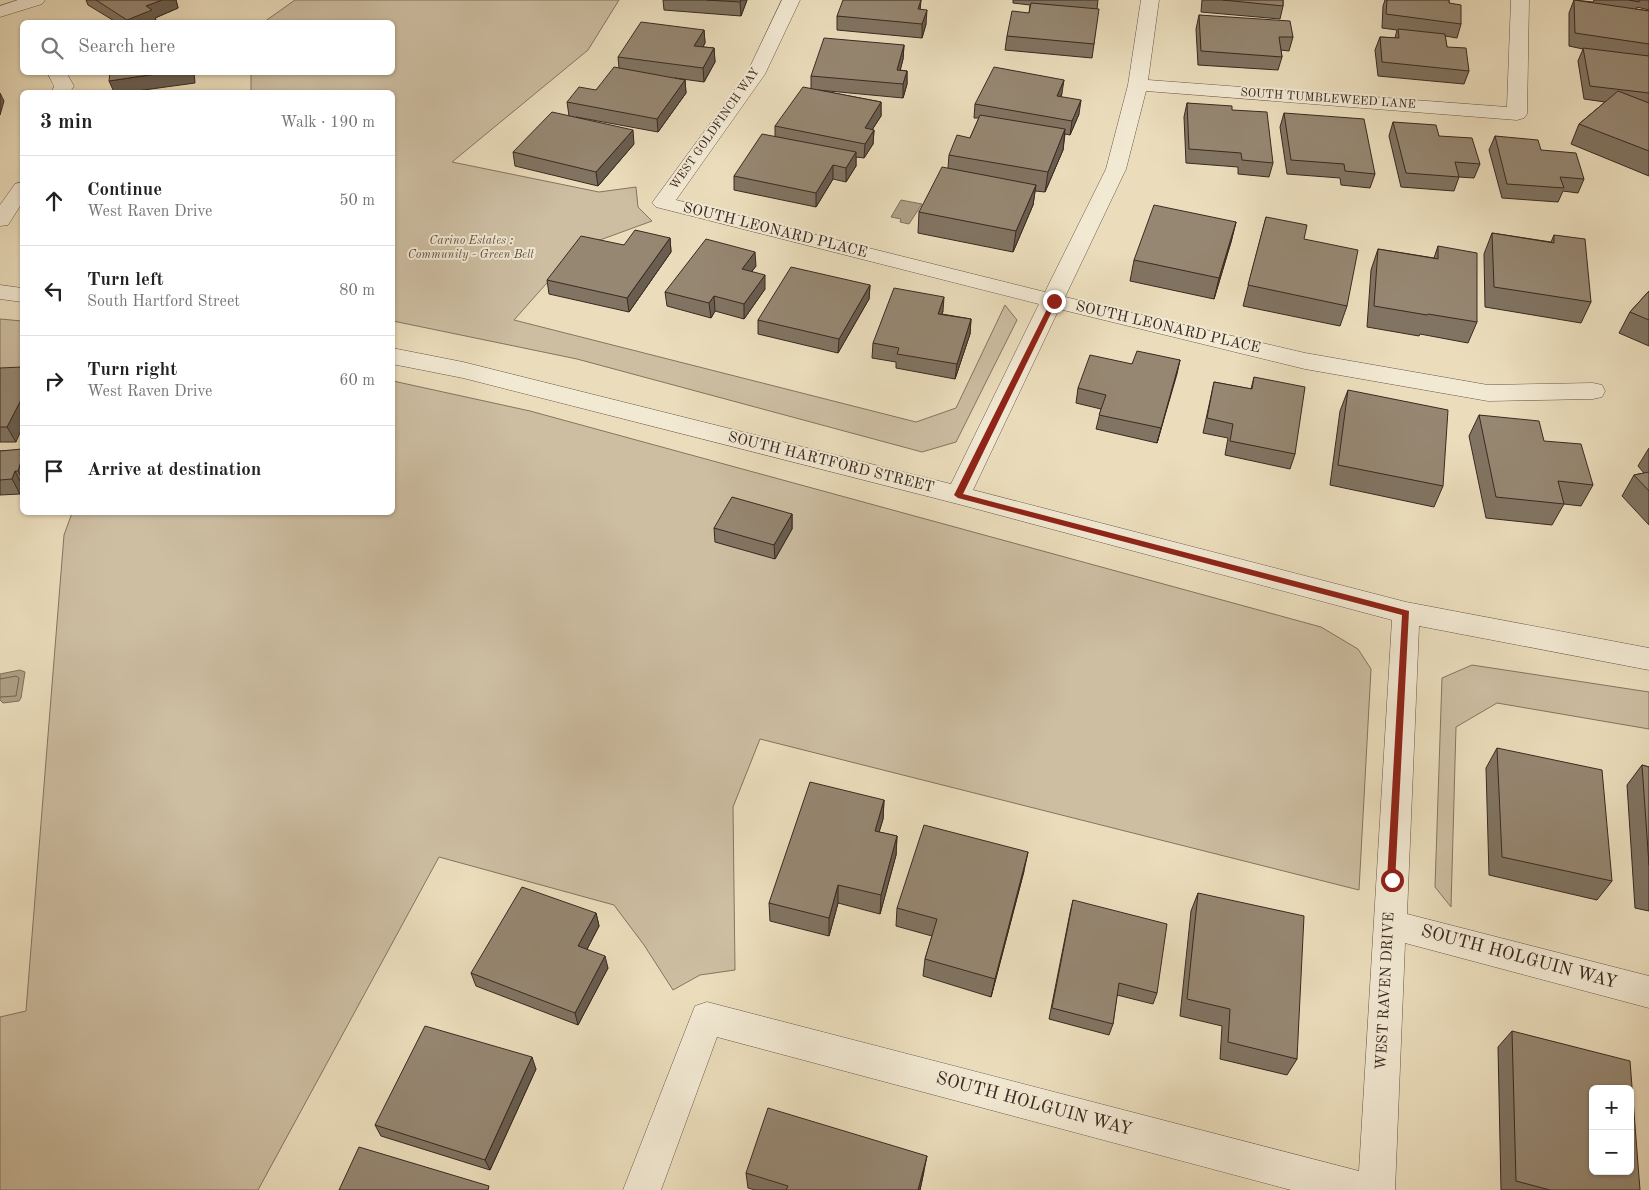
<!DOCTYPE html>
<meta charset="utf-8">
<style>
:root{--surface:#fff;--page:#f6f6f6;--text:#222;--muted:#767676;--line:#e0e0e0}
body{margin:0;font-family:"Old Standard TT",serif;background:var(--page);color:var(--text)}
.controls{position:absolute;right:15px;bottom:15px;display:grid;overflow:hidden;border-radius:8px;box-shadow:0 1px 4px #0004}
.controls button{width:45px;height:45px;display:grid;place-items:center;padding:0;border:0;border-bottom:1px solid var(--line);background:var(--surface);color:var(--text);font:25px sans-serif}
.stop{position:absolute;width:15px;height:15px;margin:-11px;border:4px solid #8f2418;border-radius:50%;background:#fff}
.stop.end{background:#8f2418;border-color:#fff;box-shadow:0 1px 5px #0008}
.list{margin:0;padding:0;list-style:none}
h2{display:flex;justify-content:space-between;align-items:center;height:65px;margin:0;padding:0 20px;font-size:21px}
h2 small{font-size:16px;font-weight:400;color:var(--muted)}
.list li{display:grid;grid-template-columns:32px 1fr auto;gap:15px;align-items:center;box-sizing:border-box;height:90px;padding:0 20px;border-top:1px solid var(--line)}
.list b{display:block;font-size:19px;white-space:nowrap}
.list p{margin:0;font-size:16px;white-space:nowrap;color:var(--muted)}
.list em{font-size:16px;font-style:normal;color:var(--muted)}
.icon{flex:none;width:28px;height:28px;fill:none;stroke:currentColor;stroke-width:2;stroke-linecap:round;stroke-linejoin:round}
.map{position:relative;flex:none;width:1649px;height:1190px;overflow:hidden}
.search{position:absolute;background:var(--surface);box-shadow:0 1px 4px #0004;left:20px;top:20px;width:375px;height:55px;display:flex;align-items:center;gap:12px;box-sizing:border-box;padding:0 18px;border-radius:8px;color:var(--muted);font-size:19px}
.panel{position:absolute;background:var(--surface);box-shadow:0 1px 4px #0004;left:20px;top:90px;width:375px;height:425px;border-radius:8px}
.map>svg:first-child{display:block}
</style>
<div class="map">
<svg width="1649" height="1190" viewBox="0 0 1649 1190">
<rect width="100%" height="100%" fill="#ebddbc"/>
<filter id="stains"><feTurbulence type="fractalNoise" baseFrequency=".004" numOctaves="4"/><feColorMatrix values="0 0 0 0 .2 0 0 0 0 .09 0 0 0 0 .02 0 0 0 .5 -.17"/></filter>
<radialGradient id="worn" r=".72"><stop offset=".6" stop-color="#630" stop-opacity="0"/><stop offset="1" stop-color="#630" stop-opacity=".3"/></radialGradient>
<path fill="#cdbea2" stroke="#847462" d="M295,0H619L588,50L452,162L599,192L636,187L638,207L652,221L578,248L514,320L916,422L956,408L1005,305L1017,320L956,442L922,452L577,359L393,321L392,92H251V73L392,72V22H264Z
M0,319L22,321V373L0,372Z
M393,381L530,411L1321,627L1358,649L1371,669L1359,890L760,739L733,807L735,970L700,975L673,990L644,945L614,905L439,857L258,1190H0V1017L26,1011L64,535L72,513L392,512Z
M1472,665L1649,692V729L1497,703L1456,727L1451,907L1435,887L1442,678Z"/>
<path fill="#afa087" stroke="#80705e" d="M901,200L922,204L909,224L900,222L901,219L891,217Z
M20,670L25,672L21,698L19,701L3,703L0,700V674Z"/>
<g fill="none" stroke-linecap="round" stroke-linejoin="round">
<path stroke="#746454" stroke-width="1" d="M0,679L16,676L19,678L16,696L0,697"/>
<g stroke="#665648" stroke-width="1">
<path id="minor" d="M18,0H45L42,4L0,17V6Z
M782,0H800L765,74L676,200L1045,292L1106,169L1128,85L1141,0H1159L1148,80L1507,107L1511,0H1529L1527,114L1524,118L1517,120L1146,91L1126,169L1065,297L1305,353L1488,385L1593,383L1602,385L1605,391L1602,397L1593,399L1488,401L1305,369L1059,309L973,490L1406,602L1649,648V670L1419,626L1407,914L1649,976V1008L1405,943L1395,1190H1291L717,1037L661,1190H623L695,1006L707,1002L1359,1171L1392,620L958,504L463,378L392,364V348L463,362L951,484L1039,304L656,207L652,203L747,73Z
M47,72H66L74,86L70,92H52L54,86Z
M22,182V203L8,225L0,226V205L15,184Z
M0,285L22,288V302L0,299Z"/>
</g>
<use href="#minor" fill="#f2e9d3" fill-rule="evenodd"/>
</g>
<path fill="#817462" stroke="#3a2921" d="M86,0H176L178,8L155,18L157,22H116L88,5Z
M663,0H747L741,16L664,10Z
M1013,0H1098L1097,9L1094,44L1092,58L1005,50L1007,36L1029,13L1030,5L1013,3Z
M1202,0H1283V6L1280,19L1201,12Z
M1385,0H1449V3L1461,24L1457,38L1445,36L1447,47L1469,71L1464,84L1378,76L1375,50L1380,37L1395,38L1397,30L1382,28L1383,6Z
M1574,0L1593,2L1594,0H1649V10L1637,7L1636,9L1649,11V176L1571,144L1579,124L1605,102L1584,99L1578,61L1583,49L1569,46V13Z
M920,10L926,24L922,38L837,30V16Z
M1199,15L1293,37L1289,51L1281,50L1282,57L1278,70L1198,65L1196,29Z
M704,30L705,43L703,47L714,48L715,62L704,82L675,78L685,80L686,93L658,132L576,117L634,144L598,186L515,166L513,152L569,116L567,102L596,90L619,68L618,57Z
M904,45L903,59L900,70L907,71V84L903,98L818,90L881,102V116L872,130H874L873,144L864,158L856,157V166L846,182L833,179L816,207L734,190V176L775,137V126L811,89V76Z
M1062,93L1061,97L1079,114L1070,135L1065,134L1063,150L1045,192L1035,191L1033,205L1013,252L918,233L919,212L948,168L949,155L970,138L979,118H974L975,104Z
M1187,103L1232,110L1273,163L1269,177L1238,174V167L1186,163L1184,117Z
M1284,113L1375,174L1370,188L1341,185L1340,178L1287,174L1280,127Z
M1393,122L1439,136L1480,164L1474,178L1459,177L1454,191L1401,187L1389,136Z
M1495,136L1541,150L1584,179L1578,193L1563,191L1558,202L1502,198L1489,150Z
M1266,217L1304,239L1347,306L1340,326L1243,306Z
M1236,222L1231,242L1214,299L1130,281L1134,260Z
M1492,233L1551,242L1554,235L1591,302L1581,323L1485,307L1484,254Z
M670,238L671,252L629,312L549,294L547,280L624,245Z
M1438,246L1477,322L1468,343L1420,334L1419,336L1367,327L1371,270L1378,249L1434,258Z
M756,266L752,271L765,289L744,319L715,311L711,318L667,306L665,292Z
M870,285L869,299L838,353L758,334V320Z
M1649,291V346L1619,333L1630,312Z
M943,311L942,314L971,319L970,334L955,379L896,368V362L872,358L873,343Z
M1180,360L1157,443L1096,429L1101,409L1076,403L1078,388L1132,364Z
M0,368L16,442H0Z
M1254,377L1295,454L1290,469L1225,455L1228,438L1203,433L1214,382L1251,389Z
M1348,390L1443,486L1434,507L1330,485L1340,411Z
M1479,415L1544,441L1593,485L1581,506L1564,504L1552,525L1486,518L1469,436Z
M1649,448V525L1622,496L1634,475L1644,473L1638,466Z
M22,450V487L20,494L0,495V451Z
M792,514V529L775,559L715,542L714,528Z
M1497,748L1612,881L1597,900L1489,875L1486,768Z
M1642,765L1649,767V911L1635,908L1627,785Z
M884,800L883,819L879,832L897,836L896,855L880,914L838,903L829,936L770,921L769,903Z
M1024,871L991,997L923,976L925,959L932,936L896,926L897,908Z
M1198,893L1297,1059L1287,1075L1220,1059L1222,1026L1180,1016L1191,911Z
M1073,900L1157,993L1153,1004L1117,995L1113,1024L1109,1035L1049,1019L1070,913Z
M596,913L599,926L587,949L608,968L578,1025L476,986L471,973Z
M1512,1031L1640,1190H1501L1498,1047Z
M536,1069L490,1170L381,1136L375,1125Z
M924,1171L920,1190H755L748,1188L746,1173Z"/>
<path fill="#695e50" stroke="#3a2921" d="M162,0H176L178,8L155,18L157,22H128L127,20L146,6Z
M741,0H747L741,16L740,2Z
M921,0L920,12L918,9Z
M927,10L926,24L922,38V24Z
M704,30L705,43L695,59L694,46Z
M904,45L903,59L897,83V70Z
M714,48L715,62L704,82L703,68Z
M907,71V84L903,98V84Z
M169,72H194L195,83L129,92H114L109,81Z
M685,80L686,93L658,132L657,119Z
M1064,80L1062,93L1055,110L1057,96Z
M0,93L4,101L0,115Z
M1081,100L1079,114L1070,135L1072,121Z
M881,102V116L864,142L865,128Z
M1065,129L1063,150L1045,192L1048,172Z
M633,130L634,144L598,186L596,172Z
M874,130L873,144L864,158L865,144Z
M856,152V166L846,182V168Z
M833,165V179L816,207V193Z
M1036,185L1033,205L1013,252L1016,231Z
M1236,222L1231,242L1214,299L1219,278Z
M670,238L671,252L629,312L627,298Z
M755,252L756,266L743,283L742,269Z
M765,275V289L744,319V304Z
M870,285L869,299L838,353L839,339Z
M714,296L715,311L711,318L709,303Z
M944,297L943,311L937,328L938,314Z
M971,319L970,334L955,379L957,364Z
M1180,360L1177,374L1157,443L1161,428Z
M22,398V428L16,442L7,427Z
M22,449V479L18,471L20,456Z
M15,471L22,485L20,494L12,479Z
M792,514V529L775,559L774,545Z
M884,800L883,819L874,849L875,831Z
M897,836L896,855L880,914L881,895Z
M1028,852L1024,871L991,997L995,979Z
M838,885V903L829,936V918Z
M596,913L599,926L582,959L578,946Z
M605,956L608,968L578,1025L575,1013Z
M532,1057L536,1069L490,1170L485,1160Z
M927,1156L924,1171L920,1190H918Z"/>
<path fill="#968772" stroke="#3a2921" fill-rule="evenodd" d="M96,0H162L146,6L152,10L127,20Z
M707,0H741L740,2Z
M843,0H921L918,9L927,10L922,24L837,16Z
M1223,0H1283V6Z
M1387,0H1449V3L1461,5V24L1386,14Z
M1574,0L1649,11V44L1575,33Z
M1629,0H1640L1639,2Z
M1031,3L1099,9L1094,44L1007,36L1012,11L1029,13Z
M1199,15L1290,21L1293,37H1279L1282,57L1201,51Z
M641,22L704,30L694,46L714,48L703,68L618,57Z
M1398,29L1445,34L1447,47L1466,48L1469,71L1382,62L1380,37L1399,38Z
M824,38L904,45L897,70L907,71L903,84L811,76Z
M1583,48L1649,56V93L1590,86Z
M614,67L685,80L657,119L567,102L579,87L596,90Z
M994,67L1064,80L1057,96L1081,100L1072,121L975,104Z
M110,72H169L109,81Z
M803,87L881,102L865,128L874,130L865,144L775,126Z
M1618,91L1649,103V151L1579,124Z
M1187,103L1232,106V110L1267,112L1273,163L1242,160L1241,153L1189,149Z
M552,112L633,130L596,172L513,152Z
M1284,113L1364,119L1375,174L1345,171L1344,164L1291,160Z
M980,115L1065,129L1048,172L949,155L957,135L970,138Z
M1393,122L1436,125L1439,136L1472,138L1480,164L1455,162L1459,177L1406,173Z
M762,134L856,152L846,168L833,165L816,193L734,176Z
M1495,136L1538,140L1541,150L1576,153L1584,179L1560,177L1564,188L1507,184Z
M942,167L1036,185L1016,231L919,212Z
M1154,205L1236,222L1219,278L1134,260Z
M1266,217L1307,225L1304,239L1358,250L1347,306L1248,285Z
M635,230L670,238L627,298L547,280L581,236L624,245Z
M1492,233L1554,243V235L1585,239L1591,302L1494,287Z
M706,239L755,252L742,269L765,275L744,304L714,296L709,303L665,292Z
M1438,246L1477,253V322L1428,314L1427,315L1374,306L1378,249L1438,259Z
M791,267L870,285L839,339L758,320Z
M894,288L944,297L938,314L971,319L957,364L897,354L899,348L873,343Z
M1649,291V320L1630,312Z
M1137,351L1180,360L1161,428L1099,415L1106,395L1078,388L1090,355L1132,364Z
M22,367V398L7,427H0V368Z
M1254,377L1305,387L1295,454L1230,441L1233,424L1207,418L1214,382L1252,389Z
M1348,390L1448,410L1443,486L1338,465Z
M1479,415L1539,421L1544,441L1581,444L1593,485L1558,481L1564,504L1496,497Z
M22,449L20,456H22V458L18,471H15L12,479L0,480V451Z
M1649,472V491L1634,475Z
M732,497L792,514L774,545L714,528Z
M1497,748L1602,770L1612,881L1502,857Z
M1642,765L1649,767V865Z
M810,782L884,800L875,831L897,836L881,895L838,885L829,918L769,903Z
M924,825L1028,852L995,979L925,959L937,919L897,908Z
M522,887L596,913L578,946L605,956L575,1013L471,973Z
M1198,893L1304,916L1297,1059L1228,1042L1230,1009L1187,999Z
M1073,900L1167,924L1157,993L1119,983L1113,1024L1052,1008Z
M425,1026L532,1057L485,1160L375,1125Z
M1512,1031L1630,1061L1640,1190H1550L1516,1181ZM1593,1089H1630V1171H1593Z
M768,1108L927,1156L918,1190H786L788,1186L746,1173Z
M359,1147L489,1186L488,1190H339Z"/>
<path fill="#8f2418" d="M1054,299L1057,301L963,494L1409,611L1395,883L1392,885L1387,880L1402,615L958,498L954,495L1051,301Z"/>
<g text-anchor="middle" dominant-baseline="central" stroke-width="4" stroke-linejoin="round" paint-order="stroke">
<g font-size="12" fill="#3a2921" stroke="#f2e9d3">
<text transform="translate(1328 99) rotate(4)">SOUTH TUMBLEWEED LANE</text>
<text transform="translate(715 129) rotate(-55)">WEST GOLDFINCH WAY</text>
</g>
<g font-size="12" font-style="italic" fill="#5f4e41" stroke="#f2e9d3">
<text x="471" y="241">Carino Estates :<tspan x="471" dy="14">Community - Green Belt</tspan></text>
</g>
<g font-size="15" fill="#3a2921" stroke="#f2e9d3">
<text transform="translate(775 231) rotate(14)">SOUTH LEONARD PLACE</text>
<text transform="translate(1168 328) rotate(13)">SOUTH LEONARD PLACE</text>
<text transform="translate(831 463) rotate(14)">SOUTH HARTFORD STREET</text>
<text transform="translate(1386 991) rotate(-87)">WEST RAVEN DRIVE</text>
</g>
<g font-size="18" fill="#3a2921" stroke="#f2e9d3">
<text transform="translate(1519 957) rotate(15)">SOUTH HOLGUIN WAY</text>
<text transform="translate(1034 1104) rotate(15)">SOUTH HOLGUIN WAY</text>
</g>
</g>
<rect width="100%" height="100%" filter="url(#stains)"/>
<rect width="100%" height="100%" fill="url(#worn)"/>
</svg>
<div class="controls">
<button>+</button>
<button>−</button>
</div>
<div class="stop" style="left:1392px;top:880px"></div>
<div class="stop end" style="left:1054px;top:301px"></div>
<div class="search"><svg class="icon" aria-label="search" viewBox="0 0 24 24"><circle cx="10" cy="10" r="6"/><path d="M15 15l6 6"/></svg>Search here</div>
<section class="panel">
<h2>3 min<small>Walk · 190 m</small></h2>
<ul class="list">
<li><svg class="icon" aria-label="ahead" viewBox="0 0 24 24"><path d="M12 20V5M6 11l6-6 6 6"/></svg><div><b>Continue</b><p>West Raven Drive</p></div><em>50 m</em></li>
<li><svg class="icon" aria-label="left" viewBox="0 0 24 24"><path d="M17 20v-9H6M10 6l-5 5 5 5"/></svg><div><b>Turn left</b><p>South Hartford Street</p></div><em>80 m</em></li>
<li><svg class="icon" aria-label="right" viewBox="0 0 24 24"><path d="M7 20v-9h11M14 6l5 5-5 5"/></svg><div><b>Turn right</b><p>West Raven Drive</p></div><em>60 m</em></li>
<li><svg class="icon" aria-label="arrive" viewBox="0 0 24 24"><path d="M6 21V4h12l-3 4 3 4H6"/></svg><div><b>Arrive at destination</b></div></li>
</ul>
</section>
</div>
